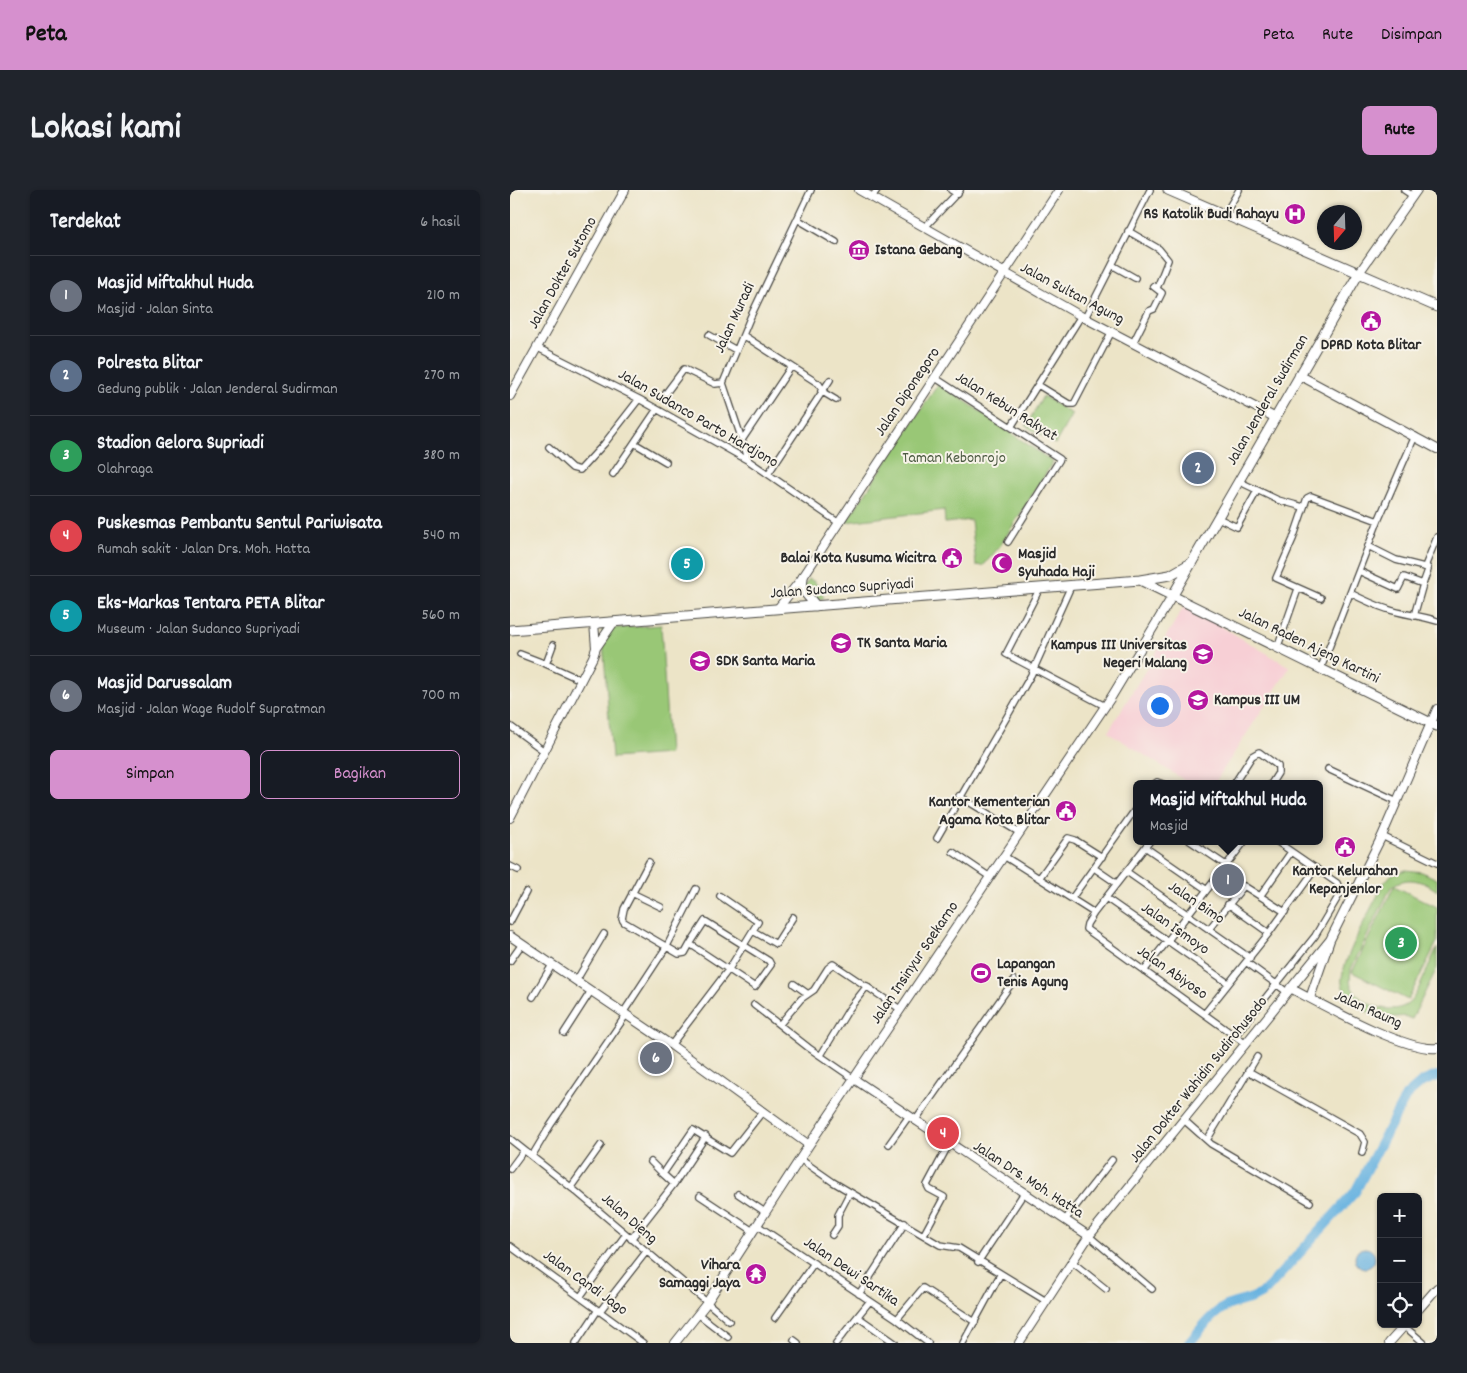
<!DOCTYPE html>
<html lang="id">
<meta charset="utf-8">
<style>
:root{--surface:#171b24;--page:#20242c;--text:#f1f3f6;--muted:#9ea1a6;--line:#363941;--accent:#d690ce}
body{margin:0;font-family:Dekko,sans-serif;background:var(--page);color:var(--text)}
.controls{position:absolute;right:15px;bottom:15px;display:grid;overflow:hidden;border-radius:8px;box-shadow:0 1px 4px #0004}
.controls button{width:45px;height:45px;display:grid;place-items:center;padding:0;border:0;border-bottom:1px solid var(--line);background:var(--surface);color:var(--text);font:25px sans-serif}
.compass{position:absolute;left:807px;top:15px;width:45px;height:45px;border-radius:50%;background:var(--surface);box-shadow:0 1px 4px #0004;rotate:199deg}
.you{position:absolute;left:649px;top:515px;width:18px;height:18px;margin:-12px;border:4px solid #fff;border-radius:50%;background:#1a73e8;box-shadow:0 0 0 8px #1a73e833}
.badge{display:grid;place-items:center;width:32px;height:32px;border-radius:50%;background:var(--accent);color:#fff;font-size:16px;font-weight:700}
.pin{position:absolute;translate:-50% -50%;border:2px solid #fff;box-shadow:0 1px 5px #0006}
.popup{position:absolute;left:623px;top:590px;width:190px;height:65px;box-sizing:border-box;display:grid;place-content:center;border-radius:8px;background:var(--surface);filter:drop-shadow(0 1px 4px #0005);font-size:16px;white-space:nowrap;color:var(--muted)}
.popup b{font-size:19px;color:var(--text)}
.popup::after{content:'';position:absolute;left:50%;top:100%;margin-left:-10px;border:10px solid transparent;border-top-color:var(--surface)}
.list{margin:0;padding:0;list-style:none}
h2{display:flex;justify-content:space-between;align-items:center;height:65px;margin:0;padding:0 20px;font-size:21px}
h2 small{font-size:16px;font-weight:400;color:var(--muted)}
.list li{display:grid;grid-template-columns:32px 1fr auto;gap:15px;align-items:center;box-sizing:border-box;height:80px;padding:0 20px;border-top:1px solid var(--line)}
.list b{display:block;font-size:19px;white-space:nowrap}
.list p{margin:0;font-size:16px;white-space:nowrap;color:var(--muted)}
.list em{font-size:16px;font-style:normal;color:var(--muted)}
.actions{display:flex;gap:10px;padding:15px 20px}
.actions a{flex:1;padding:11px 0;border:1px solid var(--accent);border-radius:8px;text-align:center;font-size:18px;color:var(--accent)}
.actions .main{background:var(--accent);color:#111}
.icon{flex:none;width:28px;height:28px;fill:none;stroke:currentColor;stroke-width:2;stroke-linecap:round;stroke-linejoin:round}
.map{position:relative;flex:none;width:927px;height:1153px;overflow:hidden;border-radius:8px}
header{display:flex;align-items:center;gap:30px;box-sizing:border-box;height:70px;padding:0 25px;background:var(--accent);color:#111}
header strong{font-size:24px}
nav{display:flex;gap:28px;margin-inline-start:auto;font-size:18px}
.intro{display:flex;align-items:center;justify-content:space-between;box-sizing:border-box;height:120px;padding:0 30px}
h1{margin:0;font-size:35px}
.button{padding:12px 22px;border-radius:8px;background:var(--accent);color:#111;font-size:18px;font-weight:700}
main{display:flex;gap:30px;padding:0 30px}
aside{flex:1;background:var(--surface);border-radius:8px;box-shadow:0 1px 4px #0004}
.map>svg:first-child{display:block}
</style>
<header>
<strong>Peta</strong>
<nav><a>Peta</a><a>Rute</a><a>Disimpan</a></nav>
</header>
<div class="intro"><h1>Lokasi kami</h1><a class="button">Rute</a></div>
<main>
<aside>
<h2>Terdekat<small>6 hasil</small></h2>
<ul class="list">
<li><span class="badge" style="background:#6b7280">1</span><div><b>Masjid Miftakhul Huda</b><p>Masjid · Jalan Sinta</p></div><em>210 m</em></li>
<li><span class="badge" style="background:#5c6f8a">2</span><div><b>Polresta Blitar</b><p>Gedung publik · Jalan Jenderal Sudirman</p></div><em>270 m</em></li>
<li><span class="badge" style="background:#2e9e5b">3</span><div><b>Stadion Gelora Supriadi</b><p>Olahraga</p></div><em>380 m</em></li>
<li><span class="badge" style="background:#e0444e">4</span><div><b>Puskesmas Pembantu Sentul Pariwisata</b><p>Rumah sakit · Jalan Drs. Moh. Hatta</p></div><em>540 m</em></li>
<li><span class="badge" style="background:#0f9aa8">5</span><div><b>Eks-Markas Tentara PETA Blitar</b><p>Museum · Jalan Sudanco Supriyadi</p></div><em>560 m</em></li>
<li><span class="badge" style="background:#6b7280">6</span><div><b>Masjid Darussalam</b><p>Masjid · Jalan Wage Rudolf Supratman</p></div><em>700 m</em></li>
</ul>
<div class="actions"><a class="main">Simpan</a><a>Bagikan</a></div>
</aside>
<div class="map">
<svg width="927" height="1153" viewBox="0 0 927 1153">
<rect width="100%" height="100%" fill="#f7f3e8"/>
<filter id="ink" filterUnits="userSpaceOnUse"><feTurbulence type="fractalNoise" baseFrequency=".02" numOctaves="2"/><feDisplacementMap in="SourceGraphic" scale="10" xChannelSelector="R" yChannelSelector="G"/><feConvolveMatrix kernelMatrix="1 2 1 2 8 2 1 2 1" color-interpolation-filters="sRGB"/></filter>
<filter id="wash" filterUnits="userSpaceOnUse"><feTurbulence type="fractalNoise" baseFrequency=".0096" numOctaves="4" result="noise"/><feDisplacementMap in="SourceGraphic" scale="20" xChannelSelector="R" yChannelSelector="G"/><feGaussianBlur stdDeviation="1.12" result="paint"/><feColorMatrix in="noise" values="0 0 0 0 0 0 0 0 0 0 0 0 0 0 0 0 0 1.4 0 .05"/><feComposite in="paint" operator="in"/></filter>
<g filter="url(#wash)">
<rect width="100%" height="100%" fill="#ece4c7"/>
<path fill="#f7cfd5" d="M675,415L780,477L704,594H680L598,542Z"/>
<path fill="#99c776" stroke="#627950" d="M429,193L543,272L490,356L473,376L466,375L461,330L435,333L434,320L336,332Z
M533,206L562,224L545,254L516,236Z
M299,389L305,392L314,407L312,409L299,404L294,396Z
M151,435L159,564L102,568L92,439Z
M896,680L912,682L927,689V701C913,690 896,685 881,697L841,779C841,783 840,787 840,791C843,814 885,829 901,811C910,800 920,771 927,758V778L902,829C894,825 891,827 883,827C871,827 857,823 847,816C841,812 834,802 832,794C828,776 865,712 874,693L882,684Z
M884,696L927,717V752L898,810L842,782Z"/>
<path fill="#68b2e0" stroke="#4a6e86" d="M845 1068a10 10 0 1 1 20 0a10 10 0 1 1-20 0Z"/>
<g fill="none" stroke-linecap="round" stroke-linejoin="round">
<path stroke="#68b2e0" stroke-width="10" d="M679,1153C690,1141 703,1121 719,1115C733,1110 744,1110 756,1100L845,1002L896,906L912,892L927,886"/>
</g>
</g>
<g filter="url(#ink)">
<g fill="none" stroke-linecap="round" stroke-linejoin="round">
<g stroke="#484742" stroke-width="8">
<path id="street" d="M441,0L448,4
M894,0L903,6
M362,7L367,0
M715,24L729,0
M287,29L326,52
M415,37L450,0
M618,41L649,59L658,70L647,98
M625,88L602,75L640,0
M575,128L602,75
M199,145L226,160
M233,145L309,194L312,199
M623,153L639,121L644,119L652,103L643,96
M28,158L129,209L239,271L329,333
M424,187L550,269L498,352
M528,195L559,214H564L602,141
M311,201L326,210
M156,203L174,179L205,194L213,193
M501,237L571,126
M232,250L281,177
M124,253L156,272
M39,257L62,278L70,280L94,254L129,209
M239,271L213,193L240,128L301,0
M103,284L147,219
M258,284L320,190
M728,291L768,310L793,317
M708,328L727,337L747,301
M858,356L886,370L918,378
M849,381L888,399L894,387L913,394L918,380L916,374L927,347
M530,398L496,464L595,516
M840,403C852,409 864,415 877,419C894,425 910,425 927,431
M811,408L766,388L783,349L797,308L801,306L868,331
M904,426L913,394
M768,456L788,399
M10,464L36,474L71,490
M36,474L43,455
M811,478L868,331L905,246
M0,536L34,561
M818,579L887,611
M644,594L647,592L653,594
M724,594L742,566L749,562L768,576V583L761,594
M449,606L510,643
M872,646L927,673
M427,648L521,485L561,396
M640,651L584,723L577,734L576,739L736,854
M680,651L716,675
M635,657L697,700
M443,662L480,687
M494,666L584,723
M139,672L114,719L112,729L114,732L169,764L175,763L180,754L245,797L261,775L259,771L195,731L180,754
M0,676L8,680
M584,678L606,693
M617,682L740,768
M530,687L558,648L565,650L592,667
M122,703L151,717
M751,705L781,662
M562,708L627,617
M596,708L718,793
M718,714L759,743
M0,732L16,702
M699,739L734,696L775,722
M243,741L266,754L283,727
M0,771L12,754
M736,772L777,802
M634,781L735,651
M66,791L94,744
M284,794L298,804
M23,807L42,775
M244,815L299,858L344,889
M113,823L157,756L186,699
M695,823L759,743L806,678
M270,834L291,809L304,800L318,778L323,774L390,819
M54,843L81,801
M725,846L805,746L831,702L827,693L766,651
M161,855L219,779L248,732L210,706
M311,865L339,819L357,796
M738,881L850,944L855,952L852,963
M674,930L701,954L800,1012
M405,931L504,790
M0,949L63,999L219,1131
M697,950L747,867
M379,954L399,926
M22,966L40,936L116,825
M290,969L323,992L430,1055L449,1058L536,1111
M141,972L153,984
M0,979L14,960
M164,994L196,946
M61,997L91,955
M228,1004L255,1022
M190,1006L243,1041
M555,1030L602,970
M247,1035L387,1129L418,1153
M414,1044L434,1007L419,999L417,995L439,954
M322,1045L328,1036V1025L340,1002
M579,1046L642,1099
M121,1049L164,994L153,984L183,940L220,963L253,921
M0,1056L133,1153
M561,1071L596,1099
M468,1072L514,1003
M349,1104L395,1033
M70,1107L116,1044
M90,1121L136,1062
M188,1124L218,1147
M348,1127L385,1153
M265,1128L304,1073
M387,1129L413,1098L465,1132
M894,1136L914,1153
M284,1150L288,1153
M66,1153L88,1120
M326,1153L360,1111
M453,1153L490,1085"/>
</g>
<g stroke="#484742" stroke-width="10">
<path id="secondary" d="M349,0L571,126L764,227
M849,83L907,0
M789,185L927,259
M0,206L115,0
M269,417L293,387L549,0
M86,458L104,432
M0,628L83,467L86,458L84,433
M0,746L161,855L299,955
M780,798C811,814 896,862 927,858
M800,808L820,750L872,646L927,519
M344,889L579,1046
M908,1120L927,1098
M165,1153L196,1114L299,955L602,506L663,405
M509,1153L579,1046L820,750
M879,1153L896,1134"/>
</g>
<g stroke="#484742" stroke-width="11">
<path id="primary" d="M658,0L927,117
M293,387L292,399L306,416
M630,390L660,385L681,373
M663,405L849,83
M0,440L630,390L927,536"/>
</g>
<use href="#street" stroke="#fff" stroke-width="5.5"/>
<use href="#secondary" stroke="#fff" stroke-width="8"/>
<use href="#primary" stroke="#fff" stroke-width="9"/>
</g>
</g>
<defs>
<g id="hospital-disc" transform="scale(1.125)"><circle r="9.5" fill="#b5179e" stroke="#f7f3e8"/><path d="M-5-5h3v3.5h4V-5h3V5h-3V1.5h-4V5h-3Z" fill="#fff"/></g>
<g id="museum-disc" transform="scale(1.125)"><circle r="9.5" fill="#b5179e" stroke="#f7f3e8"/><path d="M0-6L6-3V-2H-6V-3ZM-5-1h2V3h-2ZM-1-1h2V3h-2ZM3-1h2V3H3ZM-6 4H6V6H-6Z" fill="#fff"/></g>
<g id="civic-disc" transform="scale(1.125)"><circle r="9.5" fill="#b5179e" stroke="#f7f3e8"/><path d="M-.6-6.5H3V-4.5H.6V-3L4-1V1h2V6H-6V1h2V-1L-.6-3ZM-1.2 2.5V6h2.4V2.5Z" fill="#fff"/></g>
<g id="mosque-disc" transform="scale(1.125)"><circle r="9.5" fill="#b5179e" stroke="#f7f3e8"/><path d="M3.5-4.9A6 6 0 1 0 3.5 4.9A5 5 0 1 1 3.5-4.9Z" fill="#fff"/></g>
<g id="school-disc" transform="scale(1.125)"><circle r="9.5" fill="#b5179e" stroke="#f7f3e8"/><path d="M0-5L7-2L0 1L-7-2ZM-4 1L0 2.5L4 1V4Q0 6-4 4Z" fill="#fff"/></g>
<g id="university-disc" transform="scale(1.125)"><circle r="9.5" fill="#b5179e" stroke="#f7f3e8"/><path d="M0-5L7-2L0 1L-7-2ZM-4 1L0 2.5L4 1V4Q0 6-4 4Z" fill="#fff"/></g>
<g id="stadium-disc" transform="scale(1.125)"><circle r="9.5" fill="#b5179e" stroke="#f7f3e8"/><path d="M0-5a6.5 5 0 1 0 0 10a6.5 5 0 1 0 0-10ZM-3.5-1.8h7v3.6h-7Z" fill="#fff"/></g>
<g id="temple-disc" transform="scale(1.125)"><circle r="9.5" fill="#b5179e" stroke="#f7f3e8"/><path d="M0-6L5-2H3V0L6.5 2.5H4V6H1.5V3h-3V6H-4V2.5H-6.5L-3 0V-2H-5Z" fill="#fff"/></g>
</defs>
<g fill-rule="evenodd">
<use href="#hospital-disc" x="785" y="24"/>
<use href="#museum-disc" x="349" y="60"/>
<use href="#civic-disc" x="861" y="131"/>
<use href="#civic-disc" x="442" y="368"/>
<use href="#mosque-disc" x="492" y="373"/>
<use href="#school-disc" x="331" y="453"/>
<use href="#school-disc" x="693" y="464"/>
<use href="#school-disc" x="190" y="471"/>
<use href="#university-disc" x="688" y="510"/>
<use href="#civic-disc" x="556" y="621"/>
<use href="#civic-disc" x="835" y="657"/>
<use href="#stadium-disc" x="471" y="783"/>
<use href="#temple-disc" x="246" y="1084"/>
</g>
<g text-anchor="middle" dominant-baseline="central" stroke-width="4" stroke-linejoin="round" paint-order="stroke">
<g font-size="16" font-weight="bold" fill="#2b2b2b" stroke="#f7f3e8" text-anchor="start">
<text x="769" y="24" text-anchor="end">RS Katolik Budi Rahayu</text>
<text x="365" y="60">Istana Gebang</text>
<text x="861" y="155" text-anchor="middle">DPRD Kota Blitar</text>
<text x="508" y="364">Masjid<tspan x="508" dy="18">Syuhada Haji</tspan></text>
<text x="426" y="368" text-anchor="end">Balai Kota Kusuma Wicitra</text>
<text x="347" y="453">TK Santa Maria</text>
<text x="677" y="455" text-anchor="end">Kampus III Universitas<tspan x="677" dy="18">Negeri Malang</tspan></text>
<text x="206" y="471">SDK Santa Maria</text>
<text x="704" y="510">Kampus III UM</text>
<text x="540" y="612" text-anchor="end">Kantor Kementerian<tspan x="540" dy="18">Agama Kota Blitar</tspan></text>
<text x="835" y="681" text-anchor="middle">Kantor Kelurahan<tspan x="835" dy="18">Kepanjenlor</tspan></text>
<text x="487" y="774">Lapangan<tspan x="487" dy="18">Tenis Agung</tspan></text>
<text x="230" y="1075" text-anchor="end">Vihara<tspan x="230" dy="18">Samaggi Jaya</tspan></text>
</g>
<g font-size="16" fill="#2b2b2b" stroke="#f7f3e8">
<text transform="translate(53 83) rotate(-61)">Jalan Dokter Sutomo</text>
<text transform="translate(562 104) rotate(28)">Jalan Sultan Agung</text>
<text transform="translate(225 128) rotate(-65)">Jalan Muradi</text>
<text transform="translate(398 202) rotate(-56)">Jalan Diponegoro</text>
<text transform="translate(758 210) rotate(-60)">Jalan Jenderal Sudirman</text>
<text transform="translate(496 217) rotate(32)">Jalan Kebun Rakyat</text>
<text transform="translate(188 229) rotate(30)">Jalan Sudanco Parto Hardjono</text>
<text transform="translate(332 399) rotate(-4)">Jalan Sudanco Supriyadi</text>
<text transform="translate(799 456) rotate(26)">Jalan Raden Ajeng Kartini</text>
<text transform="translate(686 713) rotate(34)">Jalan Bimo</text>
<text transform="translate(665 739) rotate(35)">Jalan Ismoyo</text>
<text transform="translate(405 773) rotate(-56)">Jalan Insinyur Soekarno</text>
<text transform="translate(662 783) rotate(35)">Jalan Abiyoso</text>
<text transform="translate(858 820) rotate(24)">Jalan Raung</text>
<text transform="translate(689 890) rotate(-51)">Jalan Dokter Wahidin Sudirohusodo</text>
<text transform="translate(518 990) rotate(33)">Jalan Drs. Moh. Hatta</text>
<text transform="translate(119 1029) rotate(41)">Jalan Dieng</text>
<text transform="translate(341 1082) rotate(34)">Jalan Dewi Sartika</text>
<text transform="translate(75 1093) rotate(36)">Jalan Candi Jago</text>
</g>
<g font-size="16" fill="#4c5a42" stroke="#f7f3e8">
<text x="444" y="268">Taman Kebonrojo</text>
</g>
</g>
</svg>
<div class="controls">
<button>+</button>
<button>−</button>
<button><svg class="icon" aria-label="locate" viewBox="0 0 24 24"><circle cx="12" cy="12" r="6"/><path d="M12 2v4M12 18v4M2 12h4M18 12h4"/></svg></button>
</div>
<svg class="compass" viewBox="-18 -18 36 36"><path d="M0-13l5 13h-10z" fill="#e53935"/><path d="M0 13l5-13h-10z" fill="#9ea1a6"/></svg>
<div class="you"></div>
<div class="pin badge" style="left:718px;top:690px;background:#6b7280">1</div>
<div class="popup"><b>Masjid Miftakhul Huda</b>Masjid</div>
<div class="pin badge" style="left:688px;top:278px;background:#5c6f8a">2</div>
<div class="pin badge" style="left:891px;top:753px;background:#2e9e5b">3</div>
<div class="pin badge" style="left:433px;top:943px;background:#e0444e">4</div>
<div class="pin badge" style="left:177px;top:374px;background:#0f9aa8">5</div>
<div class="pin badge" style="left:146px;top:868px;background:#6b7280">6</div>
</div>
</main>
